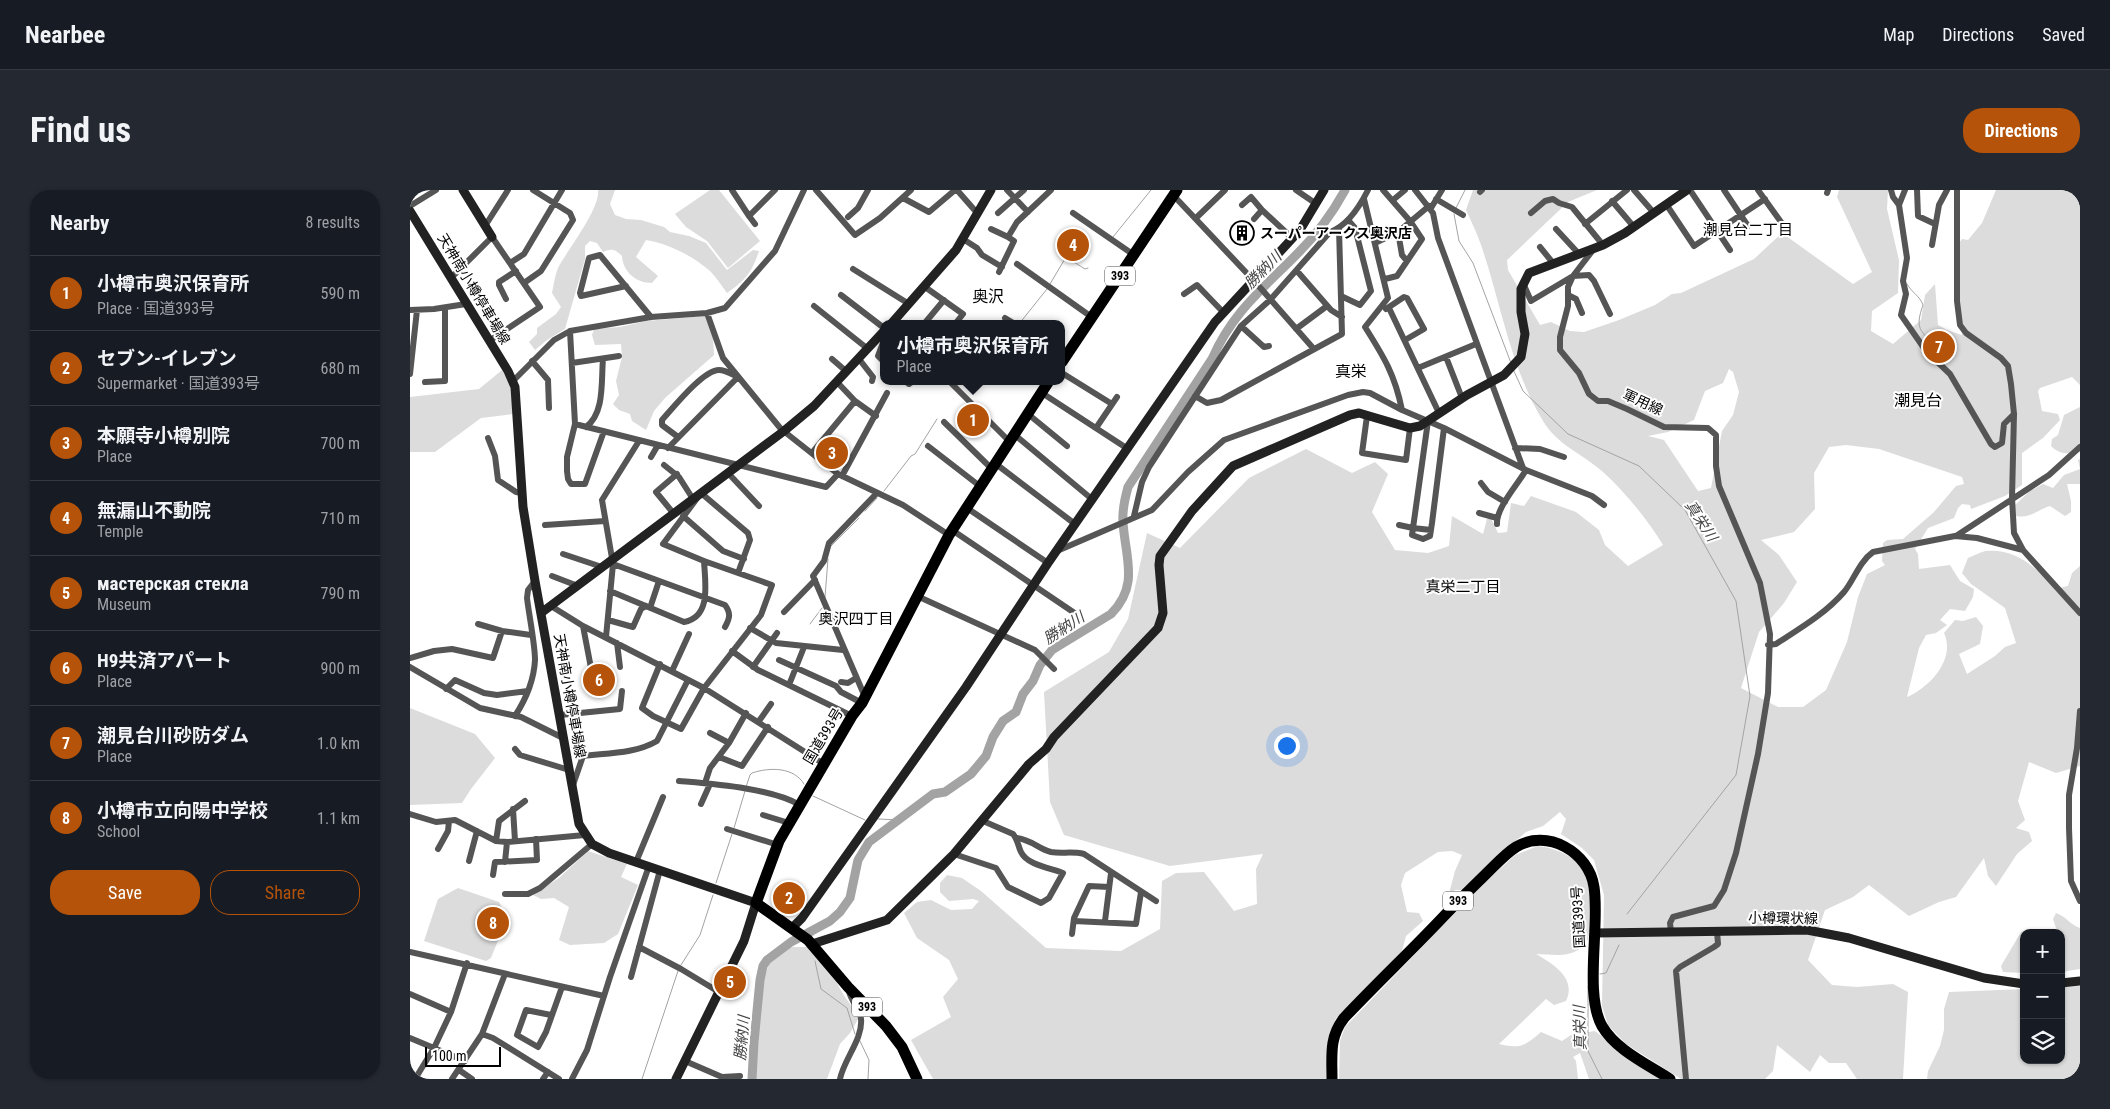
<!DOCTYPE html>
<meta charset="utf-8">
<style>
:root{--surface:#171b24;--page:#242831;--text:#f1f3f6;--muted:#9ea1a6;--line:#363941;--accent:#b45309}
body{margin:0;font-family:"Roboto Condensed","Noto Sans JP",sans-serif;background:var(--page);color:var(--text)}
.controls{position:absolute;right:15px;bottom:15px;display:grid;overflow:hidden;border-radius:10px;box-shadow:0 1px 4px #0004}
.controls button{width:45px;height:45px;display:grid;place-items:center;padding:0;border:0;border-bottom:1px solid var(--line);background:var(--surface);color:var(--text);font:25px sans-serif}
.scale{position:absolute;left:15px;bottom:12px;width:76px;box-sizing:border-box;padding-left:5px;border:2px solid #000;border-top:0;font-size:14px;line-height:18px;white-space:nowrap;color:#000;-webkit-text-stroke:4px #fff;paint-order:stroke}
.you{position:absolute;left:876px;top:555px;width:18px;height:18px;margin:-12px;border:4px solid #fff;border-radius:50%;background:#1a73e8;box-shadow:0 0 0 8px #1a73e833}
.badge{display:grid;place-items:center;width:32px;height:32px;border-radius:50%;background:var(--accent);color:#fff;font-size:16px;font-weight:700}
.pin{position:absolute;translate:-50% -50%;border:2px solid #fff;box-shadow:0 1px 5px #0006}
.popup{position:absolute;left:470px;top:130px;width:185px;height:65px;box-sizing:border-box;display:grid;place-content:center;border-radius:10px;background:var(--surface);filter:drop-shadow(0 1px 4px #0005);font-size:16px;white-space:nowrap;color:var(--muted)}
.popup b{font-size:19px;color:var(--text)}
.popup::after{content:'';position:absolute;left:50%;top:100%;margin-left:-10px;border:10px solid transparent;border-top-color:var(--surface)}
.list{margin:0;padding:0;list-style:none}
h2{display:flex;justify-content:space-between;align-items:center;height:65px;margin:0;padding:0 20px;font-size:21px}
h2 small{font-size:16px;font-weight:400;color:var(--muted)}
.list li{display:grid;grid-template-columns:32px 1fr auto;gap:15px;align-items:center;box-sizing:border-box;height:75px;padding:0 20px;border-top:1px solid var(--line)}
.list b{display:block;font-size:19px;white-space:nowrap}
.list p{margin:0;font-size:16px;white-space:nowrap;color:var(--muted)}
.list em{font-size:16px;font-style:normal;color:var(--muted)}
.actions{display:flex;gap:10px;padding:15px 20px}
.actions a{flex:1;padding:11px 0;border:1px solid var(--accent);border-radius:20px;text-align:center;font-size:18px;color:var(--accent)}
.actions .main{background:var(--accent);color:#fff}
.icon{flex:none;width:28px;height:28px;fill:none;stroke:currentColor;stroke-width:2;stroke-linecap:round;stroke-linejoin:round}
.map{position:relative;flex:none;width:1670px;height:889px;overflow:hidden;border-radius:20px}
header{display:flex;align-items:center;gap:30px;box-sizing:border-box;height:70px;padding:0 25px;background:var(--surface);border-bottom:1px solid var(--line)}
header strong{font-size:24px}
nav{display:flex;gap:28px;margin-inline-start:auto;font-size:18px}
.intro{display:flex;align-items:center;justify-content:space-between;box-sizing:border-box;height:120px;padding:0 30px}
h1{margin:0;font-size:35px}
.button{padding:12px 22px;border-radius:20px;background:var(--accent);color:#fff;font-size:18px;font-weight:700}
main{display:flex;gap:30px;padding:0 30px}
aside{flex:1;background:var(--surface);border-radius:20px;box-shadow:0 1px 4px #0004}
.map>svg:first-child{display:block}
</style>
<header>
<strong>Nearbee</strong>
<nav><a>Map</a><a>Directions</a><a>Saved</a></nav>
</header>
<div class="intro"><h1>Find us</h1><a class="button">Directions</a></div>
<main>
<aside>
<h2>Nearby<small>8 results</small></h2>
<ul class="list">
<li><span class="badge">1</span><div><b>小樽市奥沢保育所</b><p>Place · 国道393号</p></div><em>590 m</em></li>
<li><span class="badge">2</span><div><b>セブン-イレブン</b><p>Supermarket · 国道393号</p></div><em>680 m</em></li>
<li><span class="badge">3</span><div><b>本願寺小樽別院</b><p>Place</p></div><em>700 m</em></li>
<li><span class="badge">4</span><div><b>無漏山不動院</b><p>Temple</p></div><em>710 m</em></li>
<li><span class="badge">5</span><div><b>мастерская стекла</b><p>Museum</p></div><em>790 m</em></li>
<li><span class="badge">6</span><div><b>H9共済アパート</b><p>Place</p></div><em>900 m</em></li>
<li><span class="badge">7</span><div><b>潮見台川砂防ダム</b><p>Place</p></div><em>1.0 km</em></li>
<li><span class="badge">8</span><div><b>小樽市立向陽中学校</b><p>School</p></div><em>1.1 km</em></li>
</ul>
<div class="actions"><a class="main">Save</a><a>Share</a></div>
</aside>
<div class="map">
<svg width="1670" height="889" viewBox="0 0 1670 889">
<rect width="100%" height="100%" fill="#fff"/>
<path fill="#dcdcdc" fill-rule="evenodd" d="M188,0H205L200,14L205,25L216,29L231,30L254,37L260,42L279,46L296,53L317,80L343,60L349,61C342,82 336,90 317,103C312,96 306,87 300,81C283,66 257,53 236,50L226,67L248,86L242,93C226,93 213,82 212,66C205,59 202,58 193,62L187,53L180,51L175,56V69L155,139L137,150L125,160L119,152L127,144V138L146,124L151,117L142,103C144,94 145,84 149,76C158,60 191,17 188,0Z
M300,0H309L350,51L318,78L297,51L276,37L265,24Z
M1063,0H1187L1158,12L1097,70L1098,80L1130,135L1141,132L1160,141L1174,142L1209,130L1245,115L1262,104L1271,103L1344,69L1372,43L1443,94L1462,82L1427,7L1429,0H1478L1477,19L1489,70L1488,103L1462,121L1461,141L1483,154L1511,130L1515,105L1525,94L1528,135L1537,140L1552,145L1547,56L1552,49L1558,50L1572,33L1586,0H1670V195L1662,187L1630,198L1628,201L1632,221L1648,224L1650,230L1633,248L1612,263V295L1595,306L1561,319L1560,315L1552,314L1548,318L1544,328L1518,338L1505,359L1508,364L1509,379L1540,375L1550,391L1564,399L1563,407L1555,421L1540,419L1530,430L1537,435L1526,443L1516,445L1509,458L1497,507C1520,497 1546,469 1534,443L1545,430L1553,431L1566,427L1573,436L1570,454L1549,464L1557,484L1585,466L1595,457L1606,453L1595,418L1561,394L1552,383L1558,368C1563,366 1570,362 1576,361C1606,358 1627,378 1645,399L1658,396L1662,383L1670,376V576L1646,583L1619,572L1608,611L1615,630L1606,638L1619,642L1622,651L1607,664L1586,696L1578,686L1574,668L1546,707L1529,712L1499,726L1459,695L1443,707L1415,720L1398,770L1422,795L1447,797L1483,794L1498,802L1493,889H1447L1436,873H1419L1410,865L1400,882L1367,855L1363,881L1355,889H1271L1216,854L1198,835L1192,816L1194,705L1184,670L1172,658L1151,644L1156,629L1150,622L1133,636L1116,642L1067,685L1054,700H1045L1038,707L1045,681L1052,665L1042,661L1028,662L995,683L991,695L997,722L1009,723L1013,731L996,746L992,761L988,768L925,830L922,839L919,889H523L501,850L541,827L533,807L548,789L539,770L507,748L494,723L507,712L521,710L541,720L562,719L569,711L563,709L539,711L530,702V693L537,685L552,688L571,701L636,758L711,761L750,739L752,691L766,683L794,682L824,721L847,714L846,679L853,664L760,676L654,645L640,612L634,502L699,462L718,429L737,343L770,358L839,288L896,259L942,283L965,272L978,284L962,322L985,360L1018,363L1039,356L1042,326L1073,344L1077,329L1081,328L1088,343L1097,342L1101,313L1114,316L1121,306L1166,322L1189,340L1195,355L1218,376L1253,355C1237,329 1216,303 1193,282C1173,264 1147,255 1133,231C1100,177 1091,113 1071,55C1067,43 1061,31 1056,20ZM1319,179L1323,182L1329,202L1323,225L1312,241L1301,298L1288,301L1254,250L1238,246L1258,242L1284,230L1295,201L1313,193ZM1436,255L1469,259L1552,287L1554,294L1546,296L1524,322L1493,349L1477,350L1473,353L1472,371L1475,375L1457,384L1448,407L1437,452L1416,500L1393,517H1368L1331,498L1349,442L1374,413L1387,392L1369,365L1351,350L1384,342L1405,319L1404,283L1419,257Z
M295,126L303,146L304,165L255,208L244,221L236,240L222,231L220,224L209,220L203,214L209,205L206,191L212,167L211,154L185,155L182,145L184,139L210,137L236,131Z
M92,180L102,197L103,224L71,228L25,262H0V207L69,199Z
M1670,217V262C1658,264 1650,265 1641,256L1642,249L1648,245L1654,225Z
M1670,269V294H1657L1661,311V322L1655,326L1640,316C1627,320 1620,329 1606,326L1605,315L1620,301L1633,294L1643,298L1654,285L1670,279L1668,270Z
M0,518L65,544L85,568L61,599L52,613L0,615Z
M1128,656C1151,659 1179,672 1181,699C1181,708 1179,717 1179,726C1179,739 1182,753 1168,760C1155,768 1140,764 1126,764C1143,774 1167,788 1156,811L1144,815L1136,809L1089,854C1110,859 1115,856 1131,842L1152,851L1161,845L1185,841L1249,889H1179L1170,863L1163,867L1166,871L1168,889H929L930,851L935,837L1067,700L1105,665Z
M178,661L217,674L211,687L228,695L208,744L194,753L160,755L149,750L159,717L144,708L131,709L123,705L149,688Z
M48,698L89,712C100,728 87,752 81,768L76,771L14,751L28,709Z
M1646,723C1656,726 1660,735 1670,738V779L1651,782V743H1645L1647,741L1643,729Z
M1619,739L1634,740L1639,743H1614V783L1593,782L1591,776L1611,742Z
M383,757H404L416,764C423,788 433,808 450,826L440,843L430,854L417,889H340C343,862 347,778 368,762C372,760 378,758 383,757Z
M1670,796V889H1517L1518,881L1530,856L1534,840V819L1539,802L1614,799V870H1651V797Z"/>
<g fill="none" stroke-linecap="round" stroke-linejoin="round">
<path stroke="#a3a3a3" stroke-width="1" d="M1046,18L1055,0
M1044,24L1049,51L1063,73L1101,173
M703,47L741,0
M640,94L656,67L675,79L678,78
M1497,94C1502,103 1510,106 1513,115C1505,138 1509,141 1527,156
M609,134L637,99
M1103,179L1113,201L1158,244L1229,276L1275,320L1326,411L1340,506L1326,585L1217,724
M564,198L569,191
M474,301L501,266L505,264L527,229
M455,321L467,308
M421,356L449,328
M415,407L418,369
M400,434L412,418
M336,597L340,585L342,583C360,577 384,577 394,594
M403,606L455,630
M468,629L490,630
M324,638L335,601
M306,693L322,644
M399,742L403,745
M405,771L411,799L437,818L445,844
M271,775L290,745L303,705
M1190,784L1196,783L1209,755
M1178,796V861L1192,889
M449,849L459,870L458,889
M232,889L268,781"/>
<path stroke="#a3a3a3" stroke-width="9" d="M342,889L344,852L350,790L353,776L357,770L381,752L420,731L430,722L440,708L448,670L459,652L523,604L535,602L561,584L576,566L583,547L593,531L606,522L613,504L623,491L630,475L642,460L701,424C730,395 715,367 713,332C712,320 715,308 718,297L802,169C823,121 854,98 889,62C907,44 923,22 935,0"/>
<path stroke="#555" stroke-width="6" d="M322,0L339,26L365,0
M406,0L445,45L470,28L501,0
M547,0L568,24
M597,0L618,22
M886,0L905,13
M973,0L1000,31L1012,49L987,86L975,89
M1005,0L1023,23L1028,48L1113,278
M1224,0L1244,23
M1280,0L1320,60
M1314,0L1338,36
M1348,0L1371,32
M1481,0L1483,7L1489,15L1497,68L1493,91L1496,104L1491,125L1516,161L1540,184L1581,254L1585,257L1592,253L1594,234L1604,224
M1507,0L1508,26L1525,34
M1547,0V111L1550,135L1556,143L1591,168L1598,176L1601,194L1604,224L1602,308L1604,343L1613,360L1670,423
M1070,2L1072,0
M1417,3L1418,0
M764,6L847,94L903,158
M493,8L519,22L545,0
M954,9L978,108L955,137C974,167 985,185 992,220
M1026,9L1053,25
M983,10L995,0
M1202,11L1224,37
M1256,14L1284,56L1355,9
M832,15L841,7L852,20
M1489,15L1495,0
M0,16L26,0
M1021,18L1032,0
M588,23L614,0
M663,23L724,65
M1121,23L1135,11L1143,9L1149,13L1162,17L1193,55
M339,26L345,34
M438,27L448,18L458,0
M786,28L815,0
M844,29L852,20L882,48
M1175,34L1217,0
M75,36L98,0
M581,39L598,47
M1146,39L1169,64
M988,42L992,65L997,71
M553,49L567,58L572,65L592,77
M965,53L988,42L1019,16
M1522,55L1529,15L1537,0
M1130,57L1143,73
M1183,60L1163,86L1158,97V116L1150,147V160L1169,183L1179,204L1188,211H1198L1217,219L1254,237L1298,238L1306,245V276L1309,296L1350,393L1360,444L1358,503L1348,564L1326,663L1314,700L1304,716L1263,727L1260,733L1261,742
M100,73L114,64L152,0
M607,74L683,128
M443,79L499,114
M887,81L921,120L932,127
M589,82L604,51L598,47L607,32L641,0
M41,88L82,47L130,117L79,151
M114,93L131,81L163,30L160,23L123,0
M1113,93L1121,111L1163,86L1179,85L1184,91L1200,124
M216,96L171,106L170,103L179,68L190,65L241,127
M515,97L553,124L545,134
M774,104L787,95L813,122
M431,105L474,138
M1158,105L1166,109L1172,123
M931,106L950,115L961,101L945,38L938,30
M96,109L89,95V92L106,81
M404,116L458,159
M979,118L1029,223
M976,119L994,107L997,108L1014,139L995,150
M0,120L24,119L56,114
M297,123L313,168L371,239L428,284L493,315L539,345
M595,128L605,134
M514,134L534,110
M831,136L854,157L859,156
M886,139L917,116
M160,141L165,234L157,267V281L158,289L161,294H175L194,241
M474,150L468,166L474,172
M1036,167L1052,208
M422,169L437,182
M449,169L463,187L462,191
M122,171L138,190L139,218
M162,173L209,166
M1008,178L1066,154
M652,183L702,214
M0,184L7,120
M103,191L144,150L160,141L241,127L297,123L315,118L365,61L394,0
M495,191L499,194L503,191
M539,191L600,252
M15,192L35,191V118
M632,203L718,259
M785,206L797,213L811,210L932,144L929,39
M445,211L466,226
M618,224L657,256
M957,226L952,263L996,270L1000,238
M534,232L582,279
M165,234L416,297L428,284
M176,237C195,223 191,191 193,169
M686,238L707,207
M605,245L683,310
M268,247L252,235V230C263,218 293,180 309,180C314,180 320,183 324,185
M78,248L85,266L88,290L106,302L112,303
M518,256L571,297
M258,258L328,187
M1105,258L1130,259L1154,267
M402,263L445,211L427,192
M241,267L248,255
M586,274L665,334
M254,275L269,287L283,309
M318,283L349,316
M432,286L477,203
M1071,293L1078,302L1095,312
M557,318L638,373
M1069,323L1087,328
M264,324L246,302L267,284
M273,326L313,361L334,369
M724,326L732,292L739,277L831,136L860,110L920,42C937,36 950,16 958,0
M1087,334C1086,318 1108,294 1116,280
M135,335L195,331
M989,335L1003,338L1018,231
M542,340L669,426
M1021,340L1003,338L1002,345L1013,349L1020,346L1022,333L1034,238
M1546,346L1639,285L1670,257
M647,361L742,320L778,282L814,250L938,205L953,202L960,203L992,220L1034,238L1116,280L1182,306L1194,315
M153,364L192,377
M203,374L315,415C321,423 320,428 315,437
M142,386L168,396
M200,401L274,432C302,427 295,392 294,371
M507,406L625,460L644,479
M141,416L173,436L294,498L414,574
M240,418L249,391
M374,422L405,390
M198,430L223,437L231,419L236,416
M68,434L92,441L121,445
M173,436L181,478
M340,438L366,453L433,460
M196,447L203,374L192,310L229,251
M207,453L210,477
M1358,455L1366,454C1389,439 1415,424 1434,402C1444,390 1449,372 1463,362L1545,346L1567,348L1613,360
M322,461L348,480L442,526
M0,468L24,461L42,459L83,468L92,441
M369,470L426,496L431,502L452,513
M250,474L232,518L243,526L271,539L294,498L351,425L362,395L294,371L253,354L291,303L338,343L340,350L328,383
M0,477L70,518L111,527L155,549
M343,477L367,443
M262,481L279,444
M431,492L438,493L446,488
M379,495L394,457
M36,499L45,490L74,503L87,505L118,501
M455,507L403,386L414,371L419,353L466,304
M1670,521L1667,558L1659,605V638L1661,691L1670,711
M150,525L210,519L212,501
M105,526C116,509 124,490 125,470C125,454 119,425 117,408L118,400L125,391
M349,531L361,514
M300,543L319,553
M105,559L110,565L159,580
M309,567L332,576L358,537
M269,591C303,594 361,598 390,615
M295,593L300,578L319,553L336,523
M163,595L173,566C197,563 225,564 247,551L278,490
M291,614L300,594
M103,619L105,651
M0,624L26,632L45,630L86,651L97,652L175,645
M353,625L379,633
M317,639L368,655
M607,648C622,650 629,659 641,662C652,664 662,661 674,664L746,711
M86,651L89,631L115,611
M28,659L38,641L39,631
M544,664L586,678L598,697L631,713L639,708L653,683C640,678 617,675 611,662C608,656 608,650 603,644L573,631
M59,671L67,641
M95,672L97,652
M226,672L253,607
M83,685L85,672L127,670L126,649
M95,704H118L130,698L182,654
M664,731L726,734L731,702
M695,731L701,683
M662,744L664,728L679,696L699,697
M229,757L271,779L309,802
M0,762L194,806
M221,787L250,680
M0,804L41,822
M141,825L116,820L107,845L128,857L136,842L152,797
M72,844L83,848L149,889
M0,848L55,871
M275,871L312,887L330,886
M49,880L62,889
M5,889L24,858L41,822L57,773
M42,889L72,844L95,784
M133,889L138,882
M162,889L177,860L200,787L239,676
M430,889C434,869 453,849 451,829C450,818 441,812 439,801
M1276,889L1266,781L1270,777L1304,757L1308,754L1307,741"/>
<path stroke="#222" stroke-width="9" d="M53,0L82,47
M0,21L98,181L105,197L113,317L125,391L169,634L182,654L199,663L346,713L334,751L266,889
M481,134L546,60L581,0
M131,423L374,241L404,216L474,141
M382,738L392,728L556,497L638,373L805,132L890,40L914,0
M1185,743L1397,740L1439,748L1574,788L1614,794
M402,754L477,730L544,664L619,574L636,559L644,547L748,438L753,423L749,375L750,366L782,321L823,276L940,225L949,223L1000,238L1010,236L1057,205L1094,185L1111,167L1115,144L1111,122V99L1119,83L1193,55L1215,43L1277,0
M1651,793L1670,791"/>
<path stroke="#000" stroke-width="11" d="M652,172L767,0
M507,889L492,857L476,836L438,797L398,750L346,713L369,651L442,526L452,513L539,345L639,191
M922,889C922,866 919,847 934,828C967,793 1002,760 1035,725C1051,708 1067,693 1083,677C1090,670 1098,662 1106,657C1137,638 1179,662 1184,697C1190,735 1174,804 1192,836C1206,860 1237,874 1260,889"/>
</g>
<defs>
<g id="building-ring" transform="scale(1.25)"><circle r="9.5" fill="#fff" stroke="#000" stroke-width="1.5"/><path d="M-4-6H4V6H1V3H-1V6H-4ZM-2.5-4.3h1.7v1.8h-1.7ZM.8-4.3h1.7v1.8H.8ZM-2.5-1h1.7V.8h-1.7ZM.8-1h1.7V.8H.8Z" fill="#000"/></g>
</defs>
<g fill-rule="evenodd">
<use href="#building-ring" x="832" y="43"/>
</g>
<g text-anchor="middle" dominant-baseline="central" stroke-width="4" stroke-linejoin="round" paint-order="stroke">
<g fill="#fff" stroke="#4c4c4c" stroke-width="1">
<rect x="695" y="76.5" width="30" height="19" rx="4"/>
<rect x="1033" y="701.5" width="30" height="19" rx="4"/>
<rect x="442" y="807.5" width="30" height="19" rx="4"/>
</g>
<g font-size="12" font-weight="bold" fill="#000">
<text x="710" y="86">393</text>
<text x="1048" y="711">393</text>
<text x="457" y="817">393</text>
</g>
<g font-size="14" font-weight="bold" fill="#000" stroke="#fff" text-anchor="start">
<text x="850" y="43">スーパーアークス奥沢店</text>
</g>
<g font-size="14" fill="#000" stroke="#fff">
<text transform="translate(64 99) rotate(59)">天神南小樽停車場線</text>
<text transform="translate(1233 212) rotate(25)">軍用線</text>
<text transform="translate(160 506) rotate(80)">天神南小樽停車場線</text>
<text transform="translate(413 546) rotate(-59)">国道393号</text>
<text transform="translate(1168 727) rotate(-93)">国道393号</text>
<text transform="translate(1373 728) rotate(1)">小樽環状線</text>
</g>
<g font-size="15" fill="#000" stroke="#fff">
<text x="1338" y="40">潮見台二丁目</text>
<text x="1053" y="397">真栄二丁目</text>
<text x="446" y="429">奥沢四丁目</text>
</g>
<g font-size="15" font-style="italic" fill="#444" stroke="#fff">
<text transform="translate(853 80) rotate(-45)">勝納川</text>
<text transform="translate(1291 331) rotate(57)">真栄川</text>
<text transform="translate(654 438) rotate(-33)">勝納川</text>
<text transform="translate(1170 838) rotate(-92)">真栄川</text>
<text transform="translate(332 848) rotate(-85)">勝納川</text>
</g>
<g font-size="16" fill="#000" stroke="#fff">
<text x="578" y="106">奥沢</text>
<text x="941" y="181">真栄</text>
<text x="1508" y="210">潮見台</text>
</g>
</g>
</svg>
<div class="controls">
<button>+</button>
<button>−</button>
<button><svg class="icon" aria-label="layers" viewBox="0 0 24 24"><path d="M12 4l9 5-9 5-9-5zM3 14l9 5 9-5"/></svg></button>
</div>
<div class="scale">100 m</div>
<div class="you"></div>
<div class="pin badge" style="left:563px;top:230px">1</div>
<div class="popup"><b>小樽市奥沢保育所</b>Place</div>
<div class="pin badge" style="left:379px;top:708px">2</div>
<div class="pin badge" style="left:422px;top:263px">3</div>
<div class="pin badge" style="left:663px;top:55px">4</div>
<div class="pin badge" style="left:320px;top:792px">5</div>
<div class="pin badge" style="left:189px;top:490px">6</div>
<div class="pin badge" style="left:1529px;top:157px">7</div>
<div class="pin badge" style="left:83px;top:733px">8</div>
</div>
</main>
